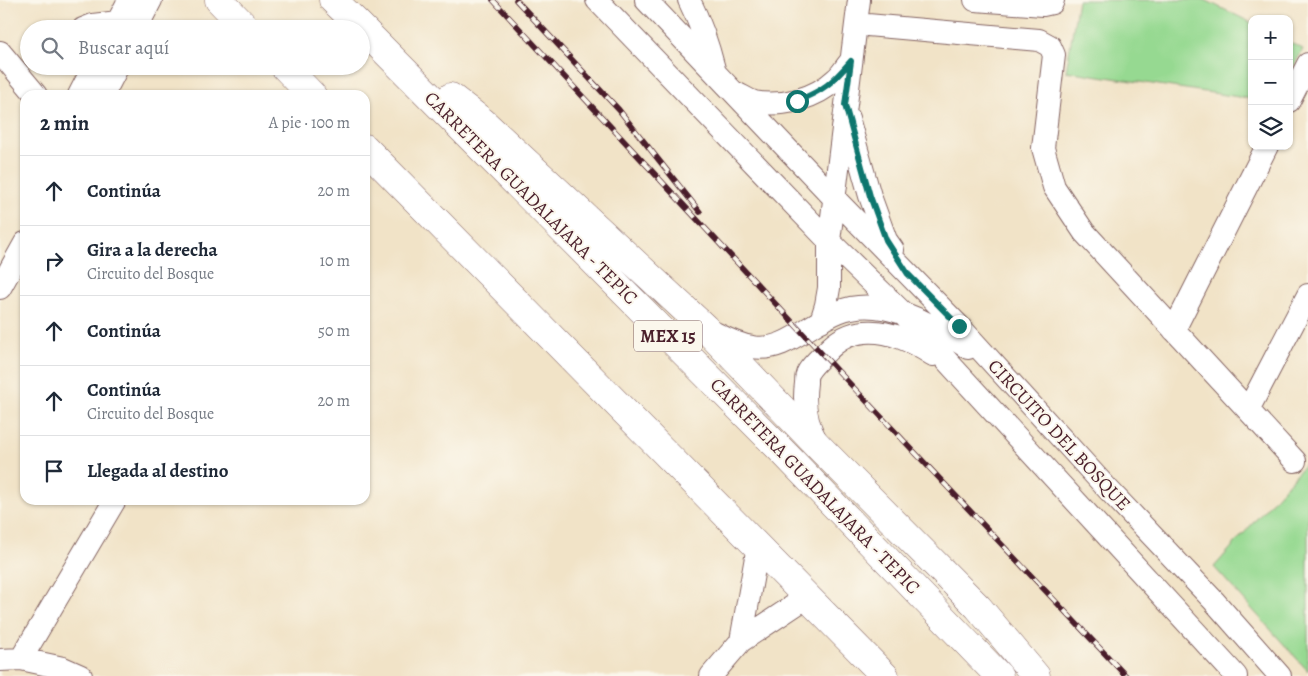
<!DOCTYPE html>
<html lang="es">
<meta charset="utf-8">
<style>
:root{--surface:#fff;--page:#f6f6f7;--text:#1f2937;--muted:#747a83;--line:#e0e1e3}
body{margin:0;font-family:Alegreya,serif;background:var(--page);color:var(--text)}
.controls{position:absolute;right:15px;top:15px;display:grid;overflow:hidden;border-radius:10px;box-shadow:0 1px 4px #0004}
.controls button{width:45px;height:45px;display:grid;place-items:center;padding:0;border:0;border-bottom:1px solid var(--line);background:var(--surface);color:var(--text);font:25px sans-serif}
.stop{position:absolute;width:15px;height:15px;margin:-11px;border:4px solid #0f766e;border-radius:50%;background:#fff}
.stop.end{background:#0f766e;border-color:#fff;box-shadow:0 1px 5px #0008}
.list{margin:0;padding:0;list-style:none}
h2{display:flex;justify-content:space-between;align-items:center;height:65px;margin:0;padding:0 20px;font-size:21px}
h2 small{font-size:16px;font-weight:400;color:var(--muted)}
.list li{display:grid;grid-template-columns:32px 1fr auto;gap:15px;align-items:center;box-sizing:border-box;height:70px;padding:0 20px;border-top:1px solid var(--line)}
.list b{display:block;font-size:19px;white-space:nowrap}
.list p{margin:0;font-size:16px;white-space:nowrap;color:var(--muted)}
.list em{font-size:16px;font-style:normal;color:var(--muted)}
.icon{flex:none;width:28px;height:28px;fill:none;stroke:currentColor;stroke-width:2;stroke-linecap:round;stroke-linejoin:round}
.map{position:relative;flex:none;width:1308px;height:676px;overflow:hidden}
.search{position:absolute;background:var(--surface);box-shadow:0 1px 4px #0004;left:20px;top:20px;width:350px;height:55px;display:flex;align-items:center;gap:12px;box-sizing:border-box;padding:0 18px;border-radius:28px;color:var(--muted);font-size:19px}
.panel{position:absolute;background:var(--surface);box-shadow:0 1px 4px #0004;left:20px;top:90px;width:350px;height:415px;border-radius:15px}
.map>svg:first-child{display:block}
</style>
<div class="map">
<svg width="1308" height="676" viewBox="0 0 1308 676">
<rect width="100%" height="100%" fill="#fbf7ec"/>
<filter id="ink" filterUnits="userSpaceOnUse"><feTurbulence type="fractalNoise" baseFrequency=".02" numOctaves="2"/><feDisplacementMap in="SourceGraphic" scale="10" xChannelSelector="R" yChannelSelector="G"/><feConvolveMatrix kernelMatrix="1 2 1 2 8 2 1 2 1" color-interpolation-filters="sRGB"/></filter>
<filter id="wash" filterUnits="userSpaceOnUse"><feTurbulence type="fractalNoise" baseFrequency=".0096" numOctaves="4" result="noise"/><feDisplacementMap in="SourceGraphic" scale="20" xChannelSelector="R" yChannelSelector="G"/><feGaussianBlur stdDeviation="1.12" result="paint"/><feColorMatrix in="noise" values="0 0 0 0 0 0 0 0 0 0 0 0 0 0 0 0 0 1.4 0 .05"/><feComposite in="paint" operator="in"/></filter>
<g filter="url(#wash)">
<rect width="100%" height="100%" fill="#f1e3c7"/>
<path fill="#96d991" stroke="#707c5e" d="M1078,0H1205L1252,23V99L1066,71Z
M1289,42L1303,49L1289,75Z
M1308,461V671L1214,567Z"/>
</g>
<g filter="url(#ink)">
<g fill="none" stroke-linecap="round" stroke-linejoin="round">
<g stroke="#846462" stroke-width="24">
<path id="minor" d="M597,0L829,241L903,313L1236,676
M646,0L834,198L959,326L1104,485L1214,601L1280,676
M689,0C700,22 708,45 714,69
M975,0L1043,5L1052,3L1053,0
M856,24L1039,40L1050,46L1054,55L1043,148L1054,187L1084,232L1295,461
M83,29L93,25L118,22
M114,29L129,0
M136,29L151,0
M0,52L36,95
M736,93C742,96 748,100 754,102C783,107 815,99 836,79C842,74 846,66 851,61
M79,95L94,66
M103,95L118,66
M1289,101L1308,64
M848,118L870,196L886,240L893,250
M0,288L25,243
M821,321L826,305L829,288V241L859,0
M1174,330L1267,146
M713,332C725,338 738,345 752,347C785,353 809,323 838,312C880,294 934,324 968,348
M1248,410L1308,295
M817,442C806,423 803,405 806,383C806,380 806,375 808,372C812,365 820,358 826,352C837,340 849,333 865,332C890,330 913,342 933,355
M741,641L758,546
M21,659L115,500
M0,660L21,659L63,668L81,676
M711,676L741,641L807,597"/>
</g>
<g stroke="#846462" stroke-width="29">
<path id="trunk" d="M219,0L247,29
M333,0L357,23L784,453L999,676
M284,66L312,95
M451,97L482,121L705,328L823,451L978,607L1036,676
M365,148L885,676"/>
</g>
<use href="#minor" stroke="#fff" stroke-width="22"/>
<use href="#trunk" stroke="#fff" stroke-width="28"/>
<g stroke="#4a1f2b" stroke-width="5.5">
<path id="rail" d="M493,0L838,371L1126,676
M516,0L619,110L700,212"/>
</g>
<use href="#rail" stroke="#fbf7ec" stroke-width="4" stroke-dasharray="11" stroke-linecap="butt"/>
</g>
</g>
<g fill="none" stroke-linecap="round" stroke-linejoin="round" filter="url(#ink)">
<path stroke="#0f766e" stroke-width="6" d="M797,101C824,90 832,83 851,61L845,105L870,196L886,240L908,274L959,326"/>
</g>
<g text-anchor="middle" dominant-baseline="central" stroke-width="4" stroke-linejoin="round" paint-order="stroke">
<rect fill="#fbf7ec" stroke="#7f6065" stroke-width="1" x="634" y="320.5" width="68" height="31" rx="4"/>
<g font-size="18" font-weight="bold" fill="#4a1f2b">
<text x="668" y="336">MEX 15</text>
</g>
<g font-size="19" fill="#4a1f2b" stroke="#fbf7ec">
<text transform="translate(531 198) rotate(45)">CARRETERA GUADALAJARA - TEPIC</text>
<text transform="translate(1059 435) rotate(47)">CIRCUITO DEL BOSQUE</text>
<text transform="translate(815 486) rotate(46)">CARRETERA GUADALAJARA - TEPIC</text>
</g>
</g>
</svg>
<div class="controls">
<button>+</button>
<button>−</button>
<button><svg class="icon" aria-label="layers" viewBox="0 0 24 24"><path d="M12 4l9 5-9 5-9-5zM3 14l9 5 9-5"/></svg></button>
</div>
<div class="stop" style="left:797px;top:101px"></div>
<div class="stop end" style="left:959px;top:326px"></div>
<div class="search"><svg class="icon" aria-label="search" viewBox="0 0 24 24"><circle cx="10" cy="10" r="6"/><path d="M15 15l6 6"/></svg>Buscar aquí</div>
<section class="panel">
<h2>2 min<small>A pie · 100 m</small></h2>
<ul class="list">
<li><svg class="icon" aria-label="ahead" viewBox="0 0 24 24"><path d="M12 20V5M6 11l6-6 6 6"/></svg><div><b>Continúa</b></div><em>20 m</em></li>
<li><svg class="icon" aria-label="right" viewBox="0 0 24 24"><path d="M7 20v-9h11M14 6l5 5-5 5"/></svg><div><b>Gira a la derecha</b><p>Circuito del Bosque</p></div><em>10 m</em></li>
<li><svg class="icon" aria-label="ahead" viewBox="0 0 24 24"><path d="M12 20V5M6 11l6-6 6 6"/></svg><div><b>Continúa</b></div><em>50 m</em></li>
<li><svg class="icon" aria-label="ahead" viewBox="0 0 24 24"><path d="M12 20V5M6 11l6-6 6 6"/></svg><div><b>Continúa</b><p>Circuito del Bosque</p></div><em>20 m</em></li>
<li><svg class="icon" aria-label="arrive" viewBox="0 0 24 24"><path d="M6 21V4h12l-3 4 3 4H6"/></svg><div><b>Llegada al destino</b></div></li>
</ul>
</section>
</div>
